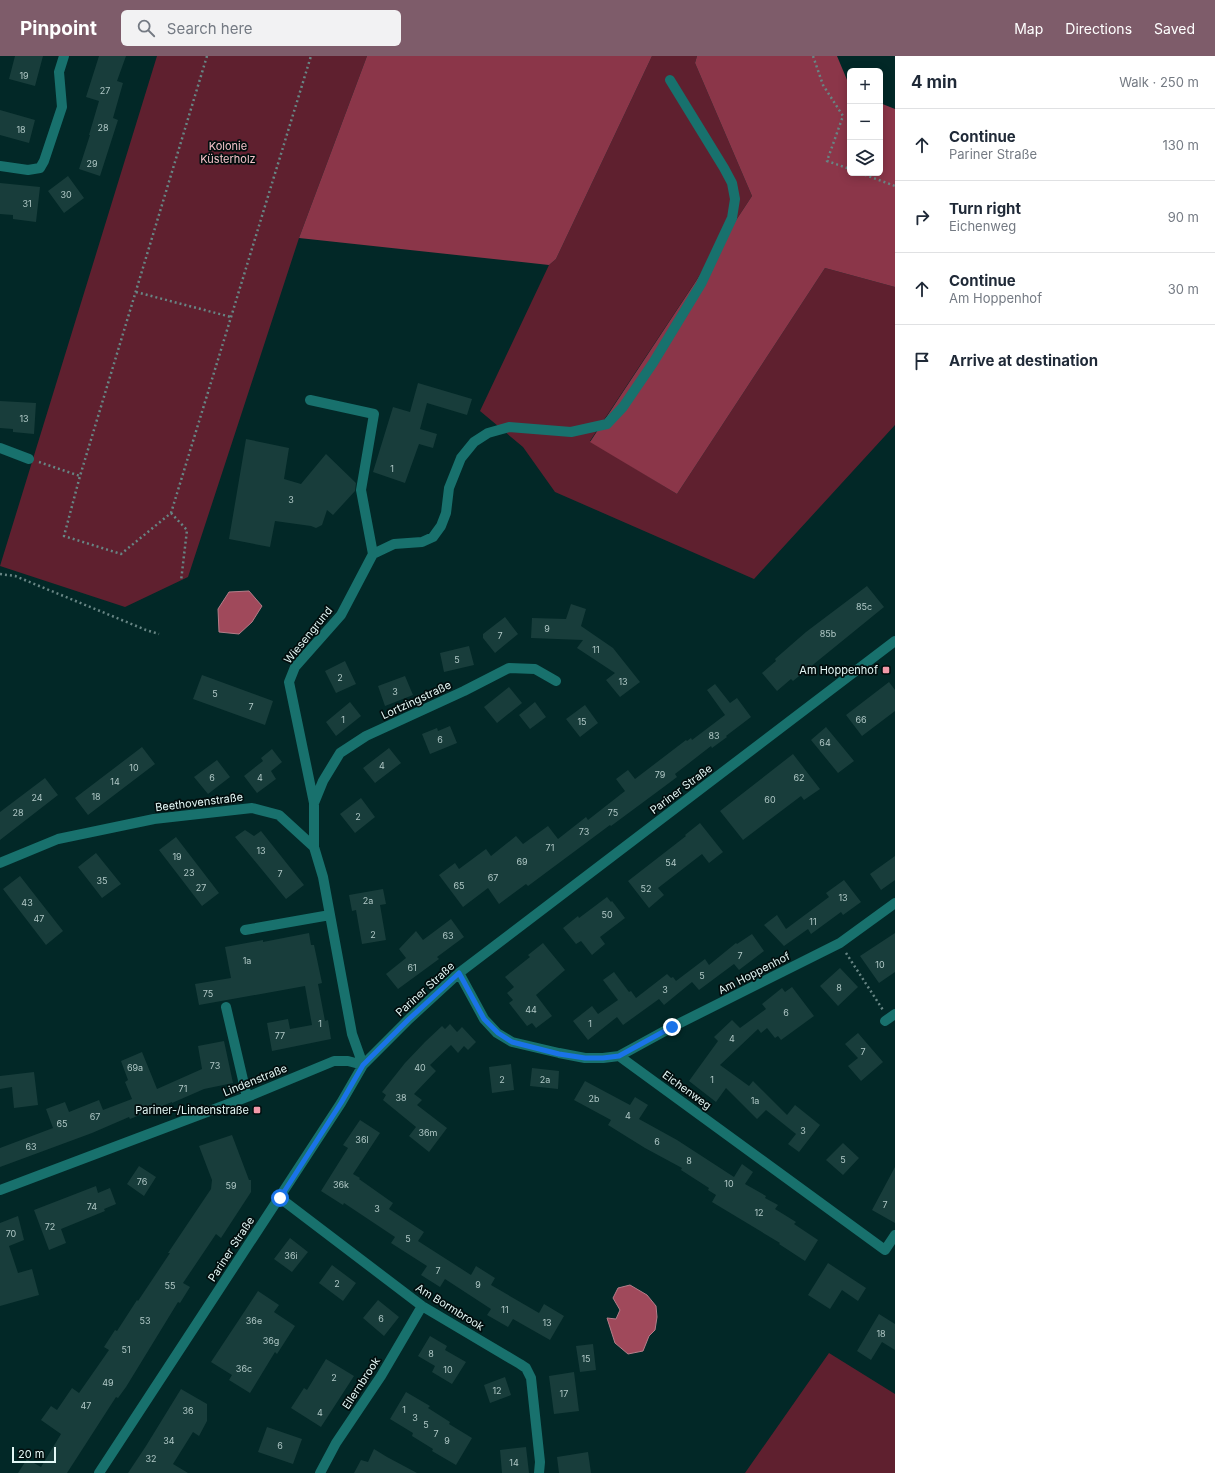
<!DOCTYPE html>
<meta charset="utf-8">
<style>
:root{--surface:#fff;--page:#f2f2f3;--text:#1f2937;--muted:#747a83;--line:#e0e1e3;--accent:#7e5c6a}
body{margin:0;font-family:Inter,sans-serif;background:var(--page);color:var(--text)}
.controls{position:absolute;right:12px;top:12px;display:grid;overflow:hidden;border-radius:6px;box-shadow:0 2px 10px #0003}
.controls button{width:36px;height:36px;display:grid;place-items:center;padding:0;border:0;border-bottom:1px solid var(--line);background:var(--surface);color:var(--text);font:20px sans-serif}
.scale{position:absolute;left:12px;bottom:10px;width:44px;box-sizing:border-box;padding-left:4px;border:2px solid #e3f7f5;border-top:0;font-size:11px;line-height:14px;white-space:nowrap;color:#e3f7f5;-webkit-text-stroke:3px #020e0e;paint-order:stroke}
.stop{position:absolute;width:12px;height:12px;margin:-9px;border:3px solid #1a73e8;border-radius:50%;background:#fff}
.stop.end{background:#1a73e8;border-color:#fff;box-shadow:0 1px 4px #0008}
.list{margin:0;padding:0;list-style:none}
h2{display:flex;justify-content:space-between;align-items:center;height:52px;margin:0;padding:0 16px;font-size:17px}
h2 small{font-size:13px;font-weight:400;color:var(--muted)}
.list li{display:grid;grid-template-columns:26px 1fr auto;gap:12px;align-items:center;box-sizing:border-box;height:72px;padding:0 16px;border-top:1px solid var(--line)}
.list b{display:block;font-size:15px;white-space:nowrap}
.list p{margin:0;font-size:13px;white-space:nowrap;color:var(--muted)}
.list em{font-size:13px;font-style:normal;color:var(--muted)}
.icon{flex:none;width:22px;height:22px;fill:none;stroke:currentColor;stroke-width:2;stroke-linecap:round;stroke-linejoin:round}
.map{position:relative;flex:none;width:895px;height:1417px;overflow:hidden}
header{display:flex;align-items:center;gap:24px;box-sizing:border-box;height:56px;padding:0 20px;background:var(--accent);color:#fff}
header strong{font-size:19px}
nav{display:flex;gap:22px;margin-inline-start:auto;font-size:14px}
.search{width:280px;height:36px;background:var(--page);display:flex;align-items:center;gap:10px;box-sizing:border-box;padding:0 14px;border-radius:6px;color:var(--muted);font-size:15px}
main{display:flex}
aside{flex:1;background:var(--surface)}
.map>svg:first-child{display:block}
</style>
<header>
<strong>Pinpoint</strong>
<div class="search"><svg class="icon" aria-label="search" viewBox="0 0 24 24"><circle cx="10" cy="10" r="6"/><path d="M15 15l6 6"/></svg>Search here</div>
<nav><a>Map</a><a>Directions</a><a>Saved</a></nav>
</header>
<main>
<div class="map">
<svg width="895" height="1417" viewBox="0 0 895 1417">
<rect width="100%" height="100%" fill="#022827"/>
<path fill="#5f202f" d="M157,0H367L299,182L188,521L125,551L0,510Z
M652,0H697L695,7L752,140L590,385L677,438L825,212L895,231V369L754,523L555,436L523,391L480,355L549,209L556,203Z
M829,1297L895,1338V1417H745Z"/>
<path fill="#8b3649" d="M367,0H652L556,203L549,209L299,182Z
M697,0H837L850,31V117H880V47L895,53V231L825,212L677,438L590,386L752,140L695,7Z"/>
<path fill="#a0495b" stroke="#b47d89" d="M249,535L262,550L252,566L239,578L219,576L218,553L229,536Z
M630,1229L647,1239L656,1250L657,1261L655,1274L649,1280L643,1295L628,1298L615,1287L607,1262L616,1263L620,1254L613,1242L618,1232Z"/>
<path fill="#183d3b" d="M15,0H43L35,30L9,23Z
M99,0H126L117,25L123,27L113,62L118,64L100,120L79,113L90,79H89L99,45L86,41Z
M0,54L35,64L29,87L0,79Z
M68,120L84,142L64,157L48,135Z
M0,127L40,131L36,166L13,163V159L0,158Z
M418,327L472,343L467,359L427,347L420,373L437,378L433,392L419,388L405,427L373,416L393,351L410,356Z
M0,345L36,347L34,378L13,376V373L0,372Z
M246,383L289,392L284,423L301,428L326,398L356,427L355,435L333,459L327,454L322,469L316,472L311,470L275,465L270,491L229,483Z
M867,530L884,551L793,625L791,623L777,635L762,617L776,605L775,603L806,576Z
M571,548L586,553L581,570L613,592L640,626L620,641L606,624L615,617L577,592L583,584L531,582L532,562L566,563Z
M505,561L518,578L495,597L483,582V578Z
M469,590L474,609L444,616L440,597Z
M345,605L356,628L336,637L325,615Z
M202,619L273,645L265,669L193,643Z
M405,620L413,639L385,650L378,630Z
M889,626L895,634V655L862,680L846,659Z
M715,628L730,647L737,642L751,661L726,680L727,681L712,692L711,690L675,718L677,721L661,733L611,770L610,769L528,830L526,828L499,848L488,832L463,851L439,819L455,807L459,813L486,793L491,800L516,780L523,788L548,770L558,783L586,761L588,764L625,735L616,723L628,714L635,723L686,684L687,685L691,682L692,684L725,659L707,634Z
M509,631L522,647L497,667L484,651Z
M350,646L361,660L336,680L326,666Z
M535,646L546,661L530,673L519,659Z
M585,649L598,667L580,681L566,663Z
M450,670L457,687L430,698L422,678L437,672L438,675Z
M826,671L854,705L838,717L811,684Z
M142,691L155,708L88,759L75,742Z
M389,692L401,707L375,727L363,712Z
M272,693L282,706L271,715L276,723L257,737L244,720L263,705L261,702Z
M793,698L820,733L804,744L801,740L743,784L720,755Z
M217,704L230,721L208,738L194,721Z
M45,722L58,739L0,784V756Z
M361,742L375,761L355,777L340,758Z
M700,767L723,796L709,807L702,798L658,832L664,839L649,852L628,825L686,780L685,779Z
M245,774L254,780L261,775L304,829L286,843L235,781Z
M176,781L219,837L202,850L159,794Z
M96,797L121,828L102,842L78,811Z
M895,800V824L881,834L870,818Z
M20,820L63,875L46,889L3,833Z
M844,824L861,846L843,859L841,856L811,878L808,873L784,890L764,869L777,859L786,873L829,841L826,837Z
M383,833L386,848L380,849L386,884L362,888L356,854L352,855L349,839Z
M607,841L611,846L612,845L625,862L600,881L605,888L592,899L581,885L576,888L563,872L578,860L579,862Z
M451,863L464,881L437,901L439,903L398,933L386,918L406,902L399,893L416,875L423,884Z
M309,877L311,889H314L322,927L318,928L325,965L328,964L331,983L272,995L267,967L288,963L290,973L312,969L305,930L199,949L195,928L231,922L225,891L263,884V886Z
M895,877V916L879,927L860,900Z
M752,878L764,895L739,914L734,908L699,934L692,926L664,949L659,943L623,969L617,961L588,984L573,965L592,950L598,958L618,944L603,924L614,916L629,936L631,935L636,942L667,918L671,922L673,921L676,925L705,903L709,909L736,887L737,888Z
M543,887L565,914L536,939L552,960L536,972L532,967L527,970L509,947L513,944L507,937L514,931L505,921L530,901L528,899Z
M840,912L858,931L838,950L820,930Z
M792,931L814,960L781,984L778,980L775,982L767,972L761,977L758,973L720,1009L749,1030L753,1025L787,1059L795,1049L820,1069L799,1096L788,1088L796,1078L766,1054L757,1063L726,1032L716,1046L689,1025L718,985L714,981L732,964L740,972L766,953L762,948L782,932L785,936Z
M450,968L457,976L462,971L476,986L468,994L464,990L458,997L451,989L430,1009L436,1015L414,1038L422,1044L417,1049L447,1072L429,1096L409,1080L416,1071L383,1044L386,1039L382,1036L405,1007L425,986L442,970L445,973Z
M858,977L883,1006L861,1025L848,1010L858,1002L845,988Z
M224,985L233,1027L204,1033L172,1047V1046L130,1063L129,1061L92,1077L0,1111V1092L53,1072L46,1053L65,1046L69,1056L99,1044L103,1054L132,1043L125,1026L128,1024L121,1005L142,996L157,1033L202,1013L198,990Z
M511,1008L514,1034L492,1037L489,1011Z
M532,1012L559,1015L558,1033L530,1030Z
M34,1016L38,1049L14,1052L12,1031L0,1033V1020Z
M585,1025L630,1049L635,1041L648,1049L639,1063L677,1084L734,1121L742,1108L753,1116L745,1128L766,1140L765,1142L778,1149L775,1153L796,1166L794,1168L818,1184L805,1205L779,1188L780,1187L712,1146L716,1139L708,1134L709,1132L681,1114L682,1112L645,1092L608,1069L611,1064L574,1044Z
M360,1064L380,1077L353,1118L360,1122L359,1123L393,1147L389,1153L424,1176L418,1185L471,1219L476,1210L495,1222L491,1229L539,1257L544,1248L564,1260L550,1284L513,1263L508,1271L487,1259L491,1253L445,1223L440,1231L421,1219L427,1210L391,1187L395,1181L344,1147L343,1149L321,1135L348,1092L343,1089Z
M232,1079L249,1124H251V1136L221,1182L216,1178L183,1227L190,1231L180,1247L178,1246L126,1331L118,1342L116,1341L67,1417H18L27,1403L41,1411L61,1378L41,1364L51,1350L57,1354L72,1332L79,1337L109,1294L104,1291L115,1274L117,1275L137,1244L138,1245L170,1197H168L211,1133L212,1124L199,1090Z
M843,1087L859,1102L843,1119L826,1104Z
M139,1110L156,1121L144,1140L127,1128Z
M895,1111V1167L872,1154Z
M96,1130L98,1137L110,1132L116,1148L104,1153L105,1155L61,1173L66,1187L49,1194L34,1154Z
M18,1160L24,1184L9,1190L18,1217L32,1213L39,1239L0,1250V1167Z
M290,1182L308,1196L292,1216L274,1203Z
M828,1207L866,1232L858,1245L842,1234L830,1253L808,1239Z
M332,1209L356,1227L343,1245L319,1227Z
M258,1235L279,1249L274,1256L295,1270L277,1298L275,1296L250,1337L229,1324L232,1319L211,1306Z
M378,1244L399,1261L384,1280L363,1262Z
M879,1258L895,1268V1294L882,1286L871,1304L857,1295Z
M430,1280L447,1290L445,1294L466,1306L452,1328L432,1316L435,1310L418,1300Z
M593,1288L596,1314L580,1316L576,1290Z
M326,1303L354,1320L321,1371L291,1352L304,1332L307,1334Z
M574,1316L579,1355L554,1358L549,1320Z
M505,1321L511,1339L490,1347L484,1329Z
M181,1333L207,1348V1365L199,1380L193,1376L173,1408L188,1417H128L146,1390Z
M406,1336L430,1350L428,1352L450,1366L449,1368L472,1382L456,1409L432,1395L433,1393L412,1380L413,1377L390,1363Z
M267,1371L302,1383L293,1408L258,1396Z
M526,1391L529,1417H502L500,1394Z
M374,1393L387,1401L417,1417H354L361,1404L368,1406Z
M588,1396L591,1417H559L557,1401Z"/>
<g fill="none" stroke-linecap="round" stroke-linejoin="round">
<path stroke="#678584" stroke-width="2.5" stroke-dasharray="2 3" stroke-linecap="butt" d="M207,0L80,420L64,480L121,498L171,457L311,0
M813,0L823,29L843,60L827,105L850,113
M860,117L895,130
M136,236L231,261
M39,406L80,420
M171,457L187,474L181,525
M0,518L15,520L146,574L159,578
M846,897L883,954"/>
<path stroke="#18716d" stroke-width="10" d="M0,110L28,114L40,112L44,105L62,51L59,16L64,0
M310,344L374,358L361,434L373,498L341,559L295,611L289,626L314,747V791
M0,392L29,403
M373,498L394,488L422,486L433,481L441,470L446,457L449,432L461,402L474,386L488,377L509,371L571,376L607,368L623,351L653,307L701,228L732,162L735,143L732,127L724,112L670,24
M314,747L323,725L340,697L366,680L464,635L509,612L535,613L556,625
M0,807L58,783L154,763L252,752L279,759L314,791L323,821L352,978L363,1009
M245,874L330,859
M459,917L484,963L497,977L512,986L559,997L585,1002H603L619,1000L885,1194L895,1179
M226,951L247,1041
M885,965L895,958
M619,1000L672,971L840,887L895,847
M0,1134L252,1039L334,1005H348L363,1009
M280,1142L422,1250L520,1308L526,1312L531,1322L540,1406L539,1417
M99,1417L341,1047L363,1009L409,963L459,917L895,585
M320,1417L336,1387L381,1320L422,1250"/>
</g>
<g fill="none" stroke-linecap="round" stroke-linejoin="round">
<path stroke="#1a73e8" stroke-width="5" d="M280,1142L341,1047L363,1009L409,963L459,917L484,963L498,977L512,986L559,998L585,1002H603L619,1000L672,971"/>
</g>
<g fill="#f39aa9" stroke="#020e0e" stroke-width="1.5">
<rect x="882" y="610" width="8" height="8" rx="2"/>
<rect x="253" y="1050" width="8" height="8" rx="2"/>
</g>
<g text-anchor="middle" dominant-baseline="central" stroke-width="3.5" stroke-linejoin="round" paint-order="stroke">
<g font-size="9" fill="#b0c8c6">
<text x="24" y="19">19</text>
<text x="105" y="34">27</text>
<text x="103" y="71">28</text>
<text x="21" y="73">18</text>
<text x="92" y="107">29</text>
<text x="66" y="138">30</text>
<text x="27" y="147">31</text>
<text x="24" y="362">13</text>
<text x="392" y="412">1</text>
<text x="291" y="443">3</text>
<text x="864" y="550">85c</text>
<text x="547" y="572">9</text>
<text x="828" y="577">85b</text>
<text x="500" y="579">7</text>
<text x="596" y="593">11</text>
<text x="457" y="603">5</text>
<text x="340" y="621">2</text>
<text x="623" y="625">13</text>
<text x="395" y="635">3</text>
<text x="215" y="637">5</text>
<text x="251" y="650">7</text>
<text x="343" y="663">1</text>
<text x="861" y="663">66</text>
<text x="582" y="665">15</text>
<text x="714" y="679">83</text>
<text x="440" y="683">6</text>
<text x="825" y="686">64</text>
<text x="382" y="709">4</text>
<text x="134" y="711">10</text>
<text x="660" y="718">79</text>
<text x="212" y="721">6</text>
<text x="260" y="721">4</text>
<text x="799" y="721">62</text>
<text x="115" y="725">14</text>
<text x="96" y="740">18</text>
<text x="37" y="741">24</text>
<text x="770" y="743">60</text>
<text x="18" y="756">28</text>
<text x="613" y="756">75</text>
<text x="358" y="760">2</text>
<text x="584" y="775">73</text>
<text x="550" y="791">71</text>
<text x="261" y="794">13</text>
<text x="177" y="800">19</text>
<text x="522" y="805">69</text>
<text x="671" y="806">54</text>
<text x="189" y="816">23</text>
<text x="280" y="817">7</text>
<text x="493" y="821">67</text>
<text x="102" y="824">35</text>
<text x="459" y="829">65</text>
<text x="201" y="831">27</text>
<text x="646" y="832">52</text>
<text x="843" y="841">13</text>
<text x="368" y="844">2a</text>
<text x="27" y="846">43</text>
<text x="607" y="858">50</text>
<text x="39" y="862">47</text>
<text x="813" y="865">11</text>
<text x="373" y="878">2</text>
<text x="448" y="879">63</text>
<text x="740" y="899">7</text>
<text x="247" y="904">1a</text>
<text x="880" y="908">10</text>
<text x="412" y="911">61</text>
<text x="702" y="919">5</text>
<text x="839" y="931">8</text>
<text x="665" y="933">3</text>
<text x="208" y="937">75</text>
<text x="531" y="953">44</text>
<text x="786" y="956">6</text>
<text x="320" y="967">1</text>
<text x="590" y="967">1</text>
<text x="280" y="979">77</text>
<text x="732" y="982">4</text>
<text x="863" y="995">7</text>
<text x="215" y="1009">73</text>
<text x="135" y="1011">69a</text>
<text x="420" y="1011">40</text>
<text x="502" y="1023">2</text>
<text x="545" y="1023">2a</text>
<text x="712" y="1023">1</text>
<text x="183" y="1032">71</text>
<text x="401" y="1041">38</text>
<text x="594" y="1042">2b</text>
<text x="755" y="1044">1a</text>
<text x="628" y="1059">4</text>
<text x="95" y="1060">67</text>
<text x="62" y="1067">65</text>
<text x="803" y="1074">3</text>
<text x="428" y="1076">36m</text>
<text x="362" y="1083">36l</text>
<text x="657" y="1085">6</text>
<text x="31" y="1090">63</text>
<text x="843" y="1103">5</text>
<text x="689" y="1104">8</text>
<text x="142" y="1125">76</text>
<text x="729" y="1127">10</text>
<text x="341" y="1128">36k</text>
<text x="231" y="1129">59</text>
<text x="885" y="1148">7</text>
<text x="92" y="1150">74</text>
<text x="377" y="1152">3</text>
<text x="759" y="1156">12</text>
<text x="50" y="1170">72</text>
<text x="11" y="1177">70</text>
<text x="408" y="1182">5</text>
<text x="291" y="1199">36i</text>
<text x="438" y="1214">7</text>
<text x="337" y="1227">2</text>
<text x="478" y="1228">9</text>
<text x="170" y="1229">55</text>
<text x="505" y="1253">11</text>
<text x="381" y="1262">6</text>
<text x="145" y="1264">53</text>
<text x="254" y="1264">36e</text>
<text x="547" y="1266">13</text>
<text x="881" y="1277">18</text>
<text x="271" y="1284">36g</text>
<text x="126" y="1293">51</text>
<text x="431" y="1297">8</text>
<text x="586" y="1302">15</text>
<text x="244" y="1312">36c</text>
<text x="448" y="1313">10</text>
<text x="334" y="1321">2</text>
<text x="108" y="1326">49</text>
<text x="497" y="1334">12</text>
<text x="564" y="1337">17</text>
<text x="86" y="1349">47</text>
<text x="404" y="1353">1</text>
<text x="188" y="1354">36</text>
<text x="320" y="1356">4</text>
<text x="415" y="1361">3</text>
<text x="426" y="1368">5</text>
<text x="436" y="1377">7</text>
<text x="169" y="1384">34</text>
<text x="447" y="1384">9</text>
<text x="280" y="1389">6</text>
<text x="151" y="1402">32</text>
<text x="514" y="1406">14</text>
</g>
<g font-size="11" fill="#f3c1c8" stroke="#020e0e">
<text x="228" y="90">Kolonie<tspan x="228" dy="13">Küsterholz</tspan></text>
</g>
<g font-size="11" fill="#e3f7f5" stroke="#020e0e">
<text transform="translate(308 579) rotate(-51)">Wiesengrund</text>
<text transform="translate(416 644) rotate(-25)">Lortzingstraße</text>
<text transform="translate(681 733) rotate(-37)">Pariner Straße</text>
<text transform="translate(199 746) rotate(-7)">Beethovenstraße</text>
<text transform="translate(754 917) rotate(-27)">Am Hoppenhof</text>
<text transform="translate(425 933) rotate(-42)">Pariner Straße</text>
<text transform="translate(255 1024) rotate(-22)">Lindenstraße</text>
<text transform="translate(687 1034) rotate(36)">Eichenweg</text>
<text transform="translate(231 1193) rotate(-57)">Pariner Straße</text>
<text transform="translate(450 1251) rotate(32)">Am Bormbrook</text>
<text transform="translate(361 1327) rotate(-57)">Ellernbrook</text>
</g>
<g font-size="11" fill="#e3f7f5" stroke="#020e0e" text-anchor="end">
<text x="878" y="614">Am Hoppenhof</text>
<text x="249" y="1054">Pariner-/Lindenstraße</text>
</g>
</g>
</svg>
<div class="controls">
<button>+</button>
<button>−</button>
<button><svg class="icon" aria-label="layers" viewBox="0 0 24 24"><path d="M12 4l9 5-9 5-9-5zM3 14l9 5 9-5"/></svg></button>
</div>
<div class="scale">20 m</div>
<div class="stop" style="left:280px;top:1142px"></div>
<div class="stop end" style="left:672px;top:971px"></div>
</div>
<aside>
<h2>4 min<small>Walk · 250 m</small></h2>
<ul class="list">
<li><svg class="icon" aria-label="ahead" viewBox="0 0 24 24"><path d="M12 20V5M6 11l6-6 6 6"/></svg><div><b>Continue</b><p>Pariner Straße</p></div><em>130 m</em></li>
<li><svg class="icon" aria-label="right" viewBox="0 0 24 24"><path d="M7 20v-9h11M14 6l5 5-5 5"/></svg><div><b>Turn right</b><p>Eichenweg</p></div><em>90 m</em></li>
<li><svg class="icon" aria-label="ahead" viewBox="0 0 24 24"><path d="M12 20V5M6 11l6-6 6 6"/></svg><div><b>Continue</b><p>Am Hoppenhof</p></div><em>30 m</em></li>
<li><svg class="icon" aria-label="arrive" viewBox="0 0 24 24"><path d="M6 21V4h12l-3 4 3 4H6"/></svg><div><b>Arrive at destination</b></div></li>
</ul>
</aside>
</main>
